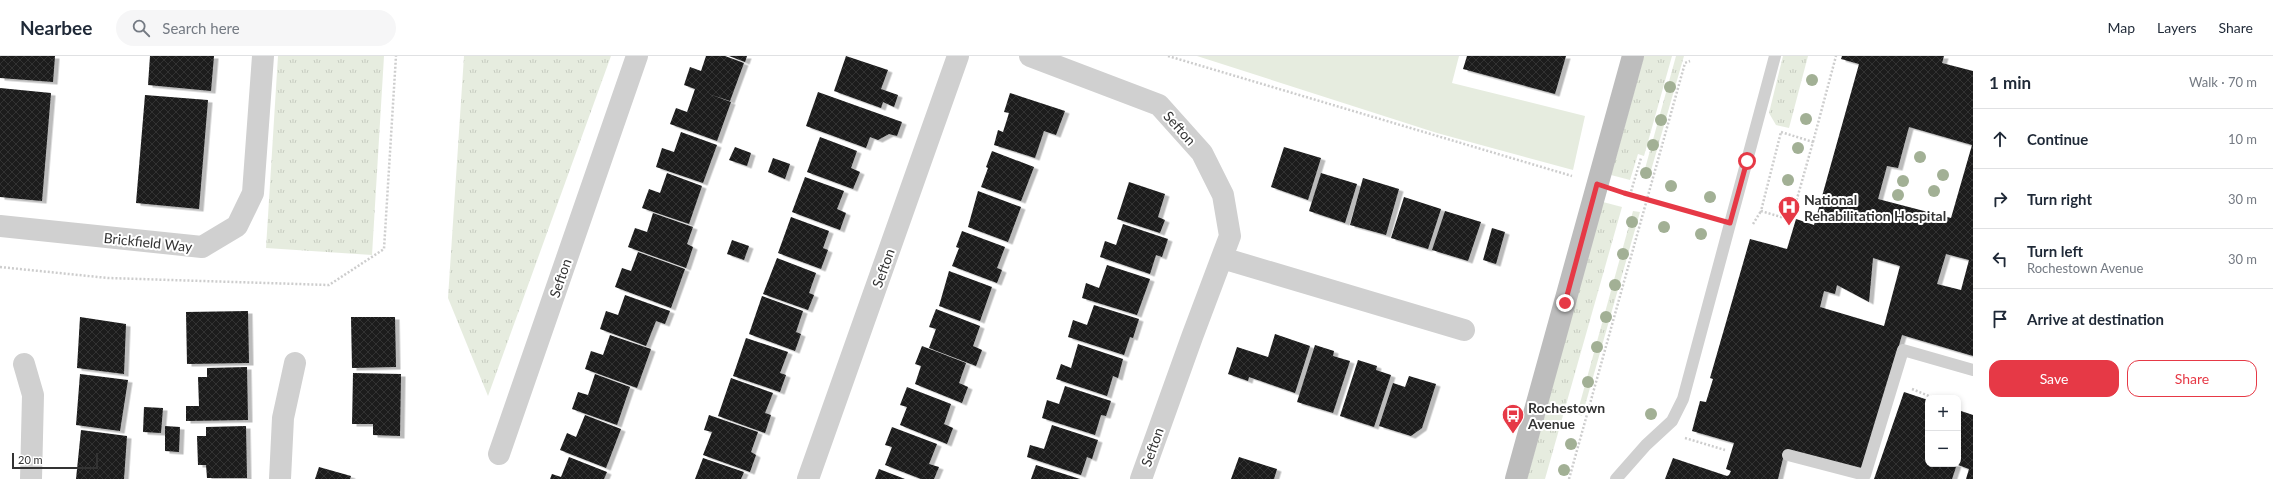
<!DOCTYPE html>
<meta charset="utf-8">
<style>
:root{--surface:#fff;--page:#f6f6f7;--text:#1f2937;--muted:#747a83;--line:#e0e1e3;--accent:#e63946}
body{margin:0;font-family:Lato,sans-serif;background:var(--page);color:var(--text)}
.controls{position:absolute;right:12px;bottom:12px;display:grid;overflow:hidden;border-radius:8px;box-shadow:0 2px 6px #0003}
.controls button{width:36px;height:36px;display:grid;place-items:center;padding:0;border:0;border-bottom:1px solid var(--line);background:var(--surface);color:var(--text);font:20px sans-serif}
.scale{position:absolute;left:12px;bottom:10px;width:86px;box-sizing:border-box;padding-left:4px;border:2px solid #333;border-top:0;font-size:11px;line-height:14px;white-space:nowrap;color:#333;-webkit-text-stroke:3px #fff;paint-order:stroke}
.stop{position:absolute;width:12px;height:12px;margin:-9px;border:3px solid #e63946;border-radius:50%;background:#fff}
.stop.end{background:#e63946;border-color:#fff;box-shadow:0 1px 4px #0008}
.list{margin:0;padding:0;list-style:none}
h2{display:flex;justify-content:space-between;align-items:center;height:52px;margin:0;padding:0 16px;font-size:17px}
h2 small{font-size:13px;font-weight:400;color:var(--muted)}
.list li{display:grid;grid-template-columns:26px 1fr auto;gap:12px;align-items:center;box-sizing:border-box;height:60px;padding:0 16px;border-top:1px solid var(--line)}
.list b{display:block;font-size:15px;white-space:nowrap}
.list p{margin:0;font-size:13px;white-space:nowrap;color:var(--muted)}
.list em{font-size:13px;font-style:normal;color:var(--muted)}
.actions{display:flex;gap:8px;padding:12px 16px}
.actions a{flex:1;padding:9px 0;border:1px solid var(--accent);border-radius:12px;text-align:center;font-size:14px;color:var(--accent)}
.actions .main{background:var(--accent);color:#fff}
.icon{flex:none;width:22px;height:22px;fill:none;stroke:currentColor;stroke-width:2;stroke-linecap:round;stroke-linejoin:round}
.map{position:relative;flex:none;width:1973px;height:423px;overflow:hidden}
header{display:flex;align-items:center;gap:24px;box-sizing:border-box;height:56px;padding:0 20px;background:var(--surface);border-bottom:1px solid var(--line)}
header strong{font-size:19px}
nav{display:flex;gap:22px;margin-inline-start:auto;font-size:14px}
.search{width:280px;height:36px;background:var(--page);display:flex;align-items:center;gap:10px;box-sizing:border-box;padding:0 14px;border-radius:22px;color:var(--muted);font-size:15px}
main{display:flex}
aside{flex:1;background:var(--surface)}
.map>svg:first-child{display:block}
</style>
<header>
<strong>Nearbee</strong>
<div class="search"><svg class="icon" aria-label="search" viewBox="0 0 24 24"><circle cx="10" cy="10" r="6"/><path d="M15 15l6 6"/></svg>Search here</div>
<nav><a>Map</a><a>Layers</a><a>Share</a></nav>
</header>
<main>
<div class="map">
<svg width="1973" height="423" viewBox="0 0 1973 423">
<defs>
<pattern id="grass-tufts" width="24" height="20" patternUnits="userSpaceOnUse"><rect width="24" height="20" fill="#e6ecdf"/><path d="M3 7l-1-3M5 7V3M7 7l1-3M15 17l-1-3M17 17v-4M19 17l1-3" fill="none" stroke="#c6cbc0"/></pattern>
<pattern id="building-cross-hatch" width="8" height="8" patternUnits="userSpaceOnUse"><rect width="8" height="8" fill="#1a1a1a"/><path d="M0 0l8 8M0 8l8-8" fill="none" stroke="#333"/></pattern>
<filter id="shadow"><feDropShadow dx="4.5" dy="2.5" stdDeviation="0" flood-color="#0004"/></filter>
</defs>
<rect width="100%" height="100%" fill="#fff"/>
<path fill="url(#grass-tufts)" d="M278,0H384L372,199L266,192Z
M464,0H611L488,340L448,242Z
M1644,0H1672L1644,100L1638,98L1630,124L1611,119Z
M1676,0H1684L1650,118L1643,120Z
M1783,0H1808L1789,72L1776,69L1769,57Z
M1603,146L1622,151L1545,423H1527Z
M1633,155L1640,156L1582,360L1577,358Z"/>
<path fill="#e6ecdf" d="M1197,0H1459L1452,27L1585,60L1573,114L1437,77Z"/>
<path fill="url(#building-cross-hatch)" fill-rule="evenodd" filter="url(#shadow)" d="M0,0H55L53,26L0,22Z
M150,0H214L211,35L148,29Z
M706,0H725L744,7L730,45L709,38L731,46L717,85L670,68L676,52L687,56L695,33L684,29L690,11L701,15Z
M729,0H747L745,6Z
M846,0L888,14L881,33L898,39L894,51L883,46L881,52L834,35Z
M1467,0H1566L1555,38L1463,13Z
M1842,0H1944L1942,7L1973,15V300L1902,279L1862,415L1785,394L1778,423H1665L1673,402L1727,420L1729,419L1731,415L1726,413L1734,387L1692,375L1700,345L1706,346L1713,323L1710,322L1750,183L1787,193L1796,163L1814,169L1859,8L1841,3ZM1909,71L1972,89L1951,162L1878,143L1887,110L1898,112ZM1946,198L1969,204L1961,234L1937,228ZM1873,202L1900,210L1884,270L1820,251L1824,235L1835,238L1837,229L1869,246Z
M0,32L51,37L42,145L0,141Z
M818,36L902,66L897,80L889,78L878,84L870,81L866,92L806,70Z
M1010,37L1065,55L1056,79L1044,75L1035,102L994,89L998,74L1003,76L1009,57L1004,56Z
M145,39L208,44L199,153L136,147Z
M681,76L717,89L703,127L656,111L662,92L674,96Z
M820,81L857,95L851,112L860,116L853,133L807,116Z
M735,91L751,97L747,110L729,104Z
M1284,91L1321,102L1308,144L1271,131Z
M992,95L1034,111L1021,145L981,131L988,112L986,111Z
M773,102L790,108L785,123L768,116Z
M667,117L702,130L689,168L642,152L649,133L660,137Z
M1321,117L1357,128L1345,167L1309,155Z
M805,121L844,135L837,153L846,157L840,174L792,156Z
M1363,122L1399,133L1386,179L1350,169Z
M1129,126L1165,138L1158,161L1165,164L1160,177L1117,163Z
M978,135L1021,151L1008,186L968,171Z
M1404,141L1441,153L1428,193L1391,182Z
M1445,155L1481,166L1468,205L1432,194Z
M653,157L693,171L687,188L693,191L686,212L628,191L635,172L647,176Z
M791,161L829,175L823,192L828,194L821,213L778,197Z
M1123,168L1168,183L1162,201L1156,199L1150,218L1100,201L1105,185L1116,189Z
M1492,172L1505,176L1496,208L1483,204Z
M962,175L1005,191L997,212L1002,214L997,227L952,210L959,192L956,191Z
M732,184L749,190L744,204L727,198Z
M638,196L685,213L671,252L615,231L622,212L631,215Z
M777,202L816,217L809,237L814,239L808,254L763,238Z
M1107,209L1150,223L1137,259L1082,242L1086,227L1099,232Z
M949,215L992,231L980,265L939,250Z
M625,239L670,255L665,268L656,265L646,290L600,273L606,255L618,259Z
M762,240L803,255L796,276L801,278L795,295L749,278Z
M1094,249L1139,263L1133,282L1130,281L1124,299L1068,281L1073,264L1087,269Z
M936,253L980,270L973,290L982,294L976,310L929,292L936,273L929,271Z
M248,255L249,307L187,308L186,256Z
M80,261L126,268L124,318L77,312Z
M351,261H395L396,311L352,312Z
M1275,278L1310,290L1295,337L1249,321L1248,325L1228,318L1237,291L1268,301Z
M610,279L651,293L637,332L585,313L591,295L603,299Z
M746,282L788,296L780,317L786,319L780,336L733,320Z
M1078,288L1123,303L1118,322L1113,320L1107,340L1056,323L1061,308L1071,312Z
M1315,289L1334,295L1333,300L1350,305L1333,357L1297,346Z
M922,290L966,307L959,327L968,331L962,347L915,328L921,310L915,308Z
M1358,304L1377,310L1376,314L1391,319L1374,371L1340,360Z
M247,311L248,364L186,365V350H199L198,321H207V312Z
M353,317L401,318L400,380L373,379V368H352Z
M80,318L128,324L120,375L76,369Z
M595,318L630,331L617,369L572,353L578,336L588,339Z
M1409,320L1436,328L1422,372L1411,380L1379,370L1393,327L1405,331Z
M731,322L773,337L765,357L771,359L765,377L718,360Z
M1065,330L1111,345L1106,360L1101,359L1095,379L1042,362L1047,344L1059,348Z
M907,331L951,348L944,368L953,372L947,388L900,369L907,351L900,349Z
M1904,336L1928,344V408H1957L1952,423H1874Z
M144,351L163,352L161,377L143,376Z
M1958,354L1973,359V423H1966L1969,413L1958,409Z
M585,359L621,373L606,412L560,394L567,377L576,381Z
M709,359L758,376L751,396L756,399L750,416L703,399L712,376L704,374Z
M1052,369L1098,384L1092,403L1087,401L1081,419L1027,401L1030,389L1044,393Z
M165,370L180,371L179,396L165,395Z
M246,370L247,422H207L206,409H198L197,380H206V371Z
M892,371L937,388L929,408L939,411L934,423H921L885,409L892,391L885,389Z
M81,374L127,380L124,423H76Z
M569,401L607,416L604,423H550L552,418L561,421Z
M1239,401L1277,413L1274,423H1231Z
M703,402L744,416L741,423H695Z
M1036,409L1080,423H1031Z
M319,411L351,420L350,423H315Z
M879,413L905,423H875Z"/>
<g fill="none" stroke-linecap="round" stroke-linejoin="round">
<path stroke="#cdcdcd" stroke-width="2.5" stroke-dasharray="2 2" stroke-linecap="butt" d="M1168,0L1572,120
M1781,76L1813,86L1791,164L1761,155Z
M1813,86L1836,0
M1623,137L1710,161
M1630,139L1641,102
M1753,168L1761,155
M0,211L108,222L329,229L384,193L396,0
M1912,333L1934,342
M1685,382L1725,394
M1569,423L1685,7L1690,5"/>
<path stroke="#d0d0d0" stroke-width="12" d="M1788,399L1865,419L1903,294L1973,314
M1616,423L1646,389L1672,365L1683,343L1775,0"/>
<path stroke="#d0d0d0" stroke-width="22" d="M1030,0L1159,49L1202,97L1223,139L1230,180L1192,281L1141,423
M0,170L202,191L237,170L253,137L263,0
M1222,202L1464,274
M24,308L33,339L31,423
M499,398L637,0
M280,423L283,362L295,307
M808,423L958,0"/>
<path stroke="#bdbdbd" stroke-width="22" d="M1516,423L1633,0"/>
</g>
<g fill="#a2b095">
<circle cx="1812" cy="24" r="6"/>
<circle cx="1670" cy="31" r="6"/>
<circle cx="1806" cy="63" r="6"/>
<circle cx="1661" cy="64" r="6"/>
<circle cx="1653" cy="89" r="6"/>
<circle cx="1798" cy="92" r="6"/>
<circle cx="1920" cy="101" r="6"/>
<circle cx="1646" cy="117" r="6"/>
<circle cx="1943" cy="119" r="6"/>
<circle cx="1788" cy="124" r="6"/>
<circle cx="1903" cy="125" r="6"/>
<circle cx="1671" cy="130" r="6"/>
<circle cx="1934" cy="135" r="6"/>
<circle cx="1898" cy="139" r="6"/>
<circle cx="1710" cy="141" r="6"/>
<circle cx="1632" cy="166" r="6"/>
<circle cx="1664" cy="171" r="6"/>
<circle cx="1701" cy="178" r="6"/>
<circle cx="1623" cy="198" r="6"/>
<circle cx="1615" cy="229" r="6"/>
<circle cx="1606" cy="261" r="6"/>
<circle cx="1597" cy="291" r="6"/>
<circle cx="1588" cy="326" r="6"/>
<circle cx="1651" cy="358" r="6"/>
<circle cx="1571" cy="388" r="6"/>
<circle cx="1564" cy="414" r="6"/>
</g>
<g fill="none" stroke-linecap="round" stroke-linejoin="round">
<path stroke="#e63946" stroke-width="5" d="M1565,247L1597,128L1624,137L1730,167L1747,105"/>
</g>
<defs>
<g id="hospital-pin" transform="scale(1.15)"><path d="M0 17L-7.5 6A9.5 9.5 0 1 1 7.5 6Z" fill="#e63946" stroke="#fff"/><path d="M-5-5h3v3.5h4V-5h3V5h-3V1.5h-4V5h-3Z" fill="#fff"/></g>
<g id="bus-pin" transform="scale(1.15)"><path d="M0 17L-7.5 6A9.5 9.5 0 1 1 7.5 6Z" fill="#e63946" stroke="#fff"/><path d="M-5-6H5V4H4V6H2V4H-2V6H-4V4H-5ZM-3.5-4V0h7V-4ZM-3.5 1.2v1.5H-2V1.2ZM2 1.2v1.5H3.5V1.2Z" fill="#fff"/></g>
</defs>
<g fill-rule="evenodd">
<use href="#hospital-pin" x="1789" y="151"/>
<use href="#bus-pin" x="1513" y="359"/>
</g>
<g text-anchor="middle" dominant-baseline="central" stroke-width="4" stroke-linejoin="round" paint-order="stroke">
<g font-size="14" fill="#333" stroke="#fff">
<text transform="translate(1180 72) rotate(48)">Sefton</text>
<text transform="translate(148 186) rotate(6)">Brickfield Way</text>
<text transform="translate(883 212) rotate(-70)">Sefton</text>
<text transform="translate(560 222) rotate(-71)">Sefton</text>
<text transform="translate(1152 391) rotate(-70)">Sefton</text>
</g>
<g font-size="14" font-weight="bold" fill="#333" stroke="#fff" text-anchor="start">
<text x="1804" y="143">National<tspan x="1804" dy="16">Rehabilitation Hospital</tspan></text>
<text x="1528" y="351">Rochestown<tspan x="1528" dy="16">Avenue</tspan></text>
</g>
</g>
</svg>
<div class="controls">
<button>+</button>
<button>−</button>
</div>
<div class="scale">20 m</div>
<div class="stop" style="left:1747px;top:105px"></div>
<div class="stop end" style="left:1565px;top:247px"></div>
</div>
<aside>
<h2>1 min<small>Walk · 70 m</small></h2>
<ul class="list">
<li><svg class="icon" aria-label="ahead" viewBox="0 0 24 24"><path d="M12 20V5M6 11l6-6 6 6"/></svg><div><b>Continue</b></div><em>10 m</em></li>
<li><svg class="icon" aria-label="right" viewBox="0 0 24 24"><path d="M7 20v-9h11M14 6l5 5-5 5"/></svg><div><b>Turn right</b></div><em>30 m</em></li>
<li><svg class="icon" aria-label="left" viewBox="0 0 24 24"><path d="M17 20v-9H6M10 6l-5 5 5 5"/></svg><div><b>Turn left</b><p>Rochestown Avenue</p></div><em>30 m</em></li>
<li><svg class="icon" aria-label="arrive" viewBox="0 0 24 24"><path d="M6 21V4h12l-3 4 3 4H6"/></svg><div><b>Arrive at destination</b></div></li>
</ul>
<div class="actions"><a class="main">Save</a><a>Share</a></div>
</aside>
</main>
